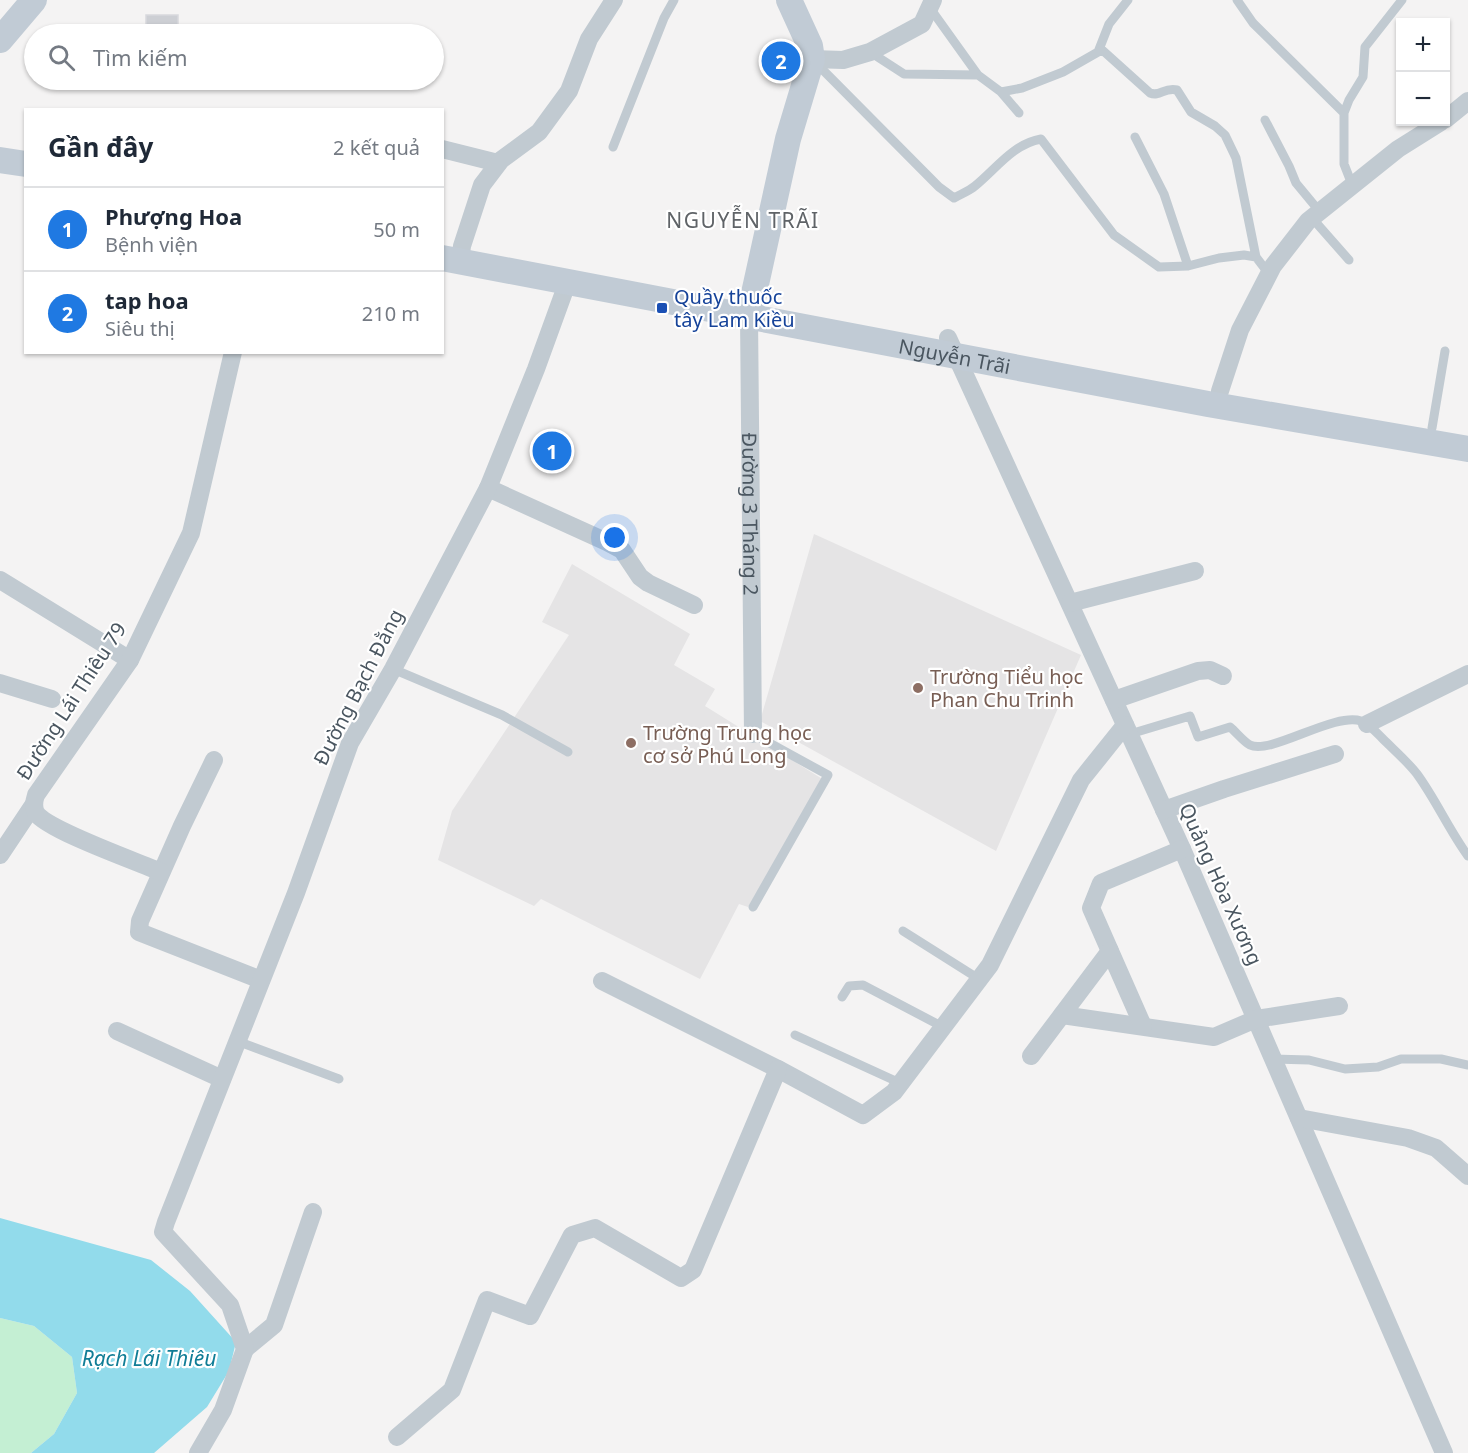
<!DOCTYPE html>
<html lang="vi">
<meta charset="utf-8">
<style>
:root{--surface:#fff;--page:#f6f6f7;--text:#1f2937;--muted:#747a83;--line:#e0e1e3;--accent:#1f79e2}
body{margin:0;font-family:"Noto Sans",sans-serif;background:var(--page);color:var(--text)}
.controls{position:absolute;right:18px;top:18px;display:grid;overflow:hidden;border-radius:0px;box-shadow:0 2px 4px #0004}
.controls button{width:54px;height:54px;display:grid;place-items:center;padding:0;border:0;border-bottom:2px solid var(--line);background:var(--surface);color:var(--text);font:30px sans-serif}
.you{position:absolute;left:615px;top:538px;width:21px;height:21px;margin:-15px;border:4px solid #fff;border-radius:50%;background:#1a73e8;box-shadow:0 0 0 9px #1a73e833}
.badge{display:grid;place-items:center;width:39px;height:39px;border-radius:50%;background:var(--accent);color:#fff;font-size:20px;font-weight:700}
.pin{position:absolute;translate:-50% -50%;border:3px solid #fff;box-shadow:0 2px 6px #0006}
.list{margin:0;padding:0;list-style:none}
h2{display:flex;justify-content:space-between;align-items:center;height:78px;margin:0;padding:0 24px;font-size:26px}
h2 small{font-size:20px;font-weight:400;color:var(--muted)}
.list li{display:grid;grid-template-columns:39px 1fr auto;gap:18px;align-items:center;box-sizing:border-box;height:84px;padding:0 24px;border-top:2px solid var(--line)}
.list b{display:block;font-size:22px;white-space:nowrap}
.list p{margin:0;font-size:20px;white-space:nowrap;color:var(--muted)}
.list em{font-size:20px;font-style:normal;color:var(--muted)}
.icon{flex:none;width:33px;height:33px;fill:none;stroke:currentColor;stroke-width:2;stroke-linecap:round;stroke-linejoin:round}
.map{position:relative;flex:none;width:1468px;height:1453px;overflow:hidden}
.search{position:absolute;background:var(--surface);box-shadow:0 2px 4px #0004;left:24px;top:24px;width:420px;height:66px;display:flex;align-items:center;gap:15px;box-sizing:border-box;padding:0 21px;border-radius:33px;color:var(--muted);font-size:22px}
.panel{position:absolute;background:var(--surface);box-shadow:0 2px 4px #0004;left:24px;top:108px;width:420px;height:246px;border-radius:0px}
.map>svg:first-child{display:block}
</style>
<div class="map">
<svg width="1468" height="1453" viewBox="0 0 1468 1453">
<rect width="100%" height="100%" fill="#f4f3f3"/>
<path fill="#e5e4e5" d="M814,534L1081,655L996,851L760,721Z
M572,564L690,634L674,665L715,689L705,706L824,780L748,907L739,904L700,979L541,899L534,906L438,860L452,811L569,635L542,622Z"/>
<path fill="#c4efd3" d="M0,1318L34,1326L72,1357L77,1393L54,1434L31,1453H0Z"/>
<path fill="#92dbeb" d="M0,1218L151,1260L190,1291L236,1342L229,1371L207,1407L154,1453H31L54,1434L77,1393L72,1357L34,1326L0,1318Z"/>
<path fill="#cdcfd4" stroke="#d7d9dd" stroke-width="1.5" d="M146,15H178V34H146Z"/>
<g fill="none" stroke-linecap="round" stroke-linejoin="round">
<path stroke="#c1cad1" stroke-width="9" d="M1237,0L1253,23L1344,113
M930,8L978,75
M1100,48L1150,93C1160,97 1164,87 1177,90L1191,112L1215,126L1225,135L1236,158L1256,257L1269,274
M870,52L904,74L978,75L1001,92L1022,88L1063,72L1098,52L1109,24L1128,0
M814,61L939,187L954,198C961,194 969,191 975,186C996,169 1013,144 1041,139L1114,235L1159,267L1188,266L1219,258L1244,255L1256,257
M1001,92L1019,113
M1265,120L1289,166L1296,183L1320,212
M1135,137L1164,194L1188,266
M613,147L664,18L674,0
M1353,187L1344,164V113L1349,100L1363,77L1365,47L1402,0
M1312,218L1349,260
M1432,428L1445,351
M393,669L502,715L568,752
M753,734L828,775L753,907
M1130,734L1190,716L1198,737L1230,727C1236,732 1244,742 1250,745C1271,755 1334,712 1361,721C1369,724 1376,732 1382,738C1394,750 1407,761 1417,774C1436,800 1449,830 1468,856
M903,931L979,979
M842,997L849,986L863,985L943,1027
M795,1035L900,1083
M237,1041L339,1079
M1273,1059L1309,1060L1345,1069L1378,1067L1401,1059H1441L1468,1065"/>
<g stroke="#c1cad1" stroke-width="18">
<path d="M812,59L843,60L870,52L922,24L933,0"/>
<path d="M1446,119L1468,101"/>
<path d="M442,149L498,163"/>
<path d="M460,261L462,246L482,185L501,160L539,132L569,91L589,39L614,0"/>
<path id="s1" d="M749,316L753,734"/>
<path d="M948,338L1182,849L1444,1453"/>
<path d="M1220,391L1240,330L1273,266L1308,221L1398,149L1441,122"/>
<path d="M488,488L607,542L622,550L640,577L648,583L694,605"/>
<path d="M0,580L130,660"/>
<path d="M1070,603L1195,571"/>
<path d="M0,683L52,699"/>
<path d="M1114,700L1198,671L1210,670L1223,676"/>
<path d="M1367,724L1468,674"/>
<path d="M214,760L182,826L140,921L139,932L261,980"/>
<path d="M1164,810L1224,789L1335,754"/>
<path d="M0,855L34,804"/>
<path d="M161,872C138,862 47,830 36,813C33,807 34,801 36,795L130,660L191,533L233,352"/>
<path d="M602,981L778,1069L863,1115L894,1092L990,965L1081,780L1125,725"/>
<path d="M1062,1015L1214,1037L1256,1019L1339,1006"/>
<path d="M1143,1026L1091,908L1101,883L1182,849"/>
<path d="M117,1031L222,1079"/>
<path d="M1031,1056L1110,951"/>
<path d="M1299,1118L1408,1138L1436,1148L1468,1176"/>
<path d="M245,1349L274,1325L313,1212"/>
<path d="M397,1437L452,1390L487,1300L530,1316L572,1235L595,1228L681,1278L693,1270L778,1069"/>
<path d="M198,1453L223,1410L245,1349L230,1305L163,1232L166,1222L296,893L350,743L393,669L488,488L536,369L568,281"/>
</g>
<g stroke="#c1cbd5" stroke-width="26">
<path d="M0,40L34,0"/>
<path d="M0,160L26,164"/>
<path id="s2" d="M442,258L1208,404L1468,449"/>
<path d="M749,316L788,139L812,59L810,46L789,0"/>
</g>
</g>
<rect fill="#1a4fb4" stroke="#fff" stroke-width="2" x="656" y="302" width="12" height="12" rx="3"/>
<g fill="#8d6e63" stroke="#fff" stroke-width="2">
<circle cx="918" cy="688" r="6"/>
<circle cx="631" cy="743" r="6"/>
</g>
<g text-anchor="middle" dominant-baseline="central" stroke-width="4.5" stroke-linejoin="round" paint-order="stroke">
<g font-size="20" fill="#164399" stroke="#fff" text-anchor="start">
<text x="674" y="296">Quầy thuốc<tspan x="674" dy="23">tây Lam Kiều</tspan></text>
</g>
<g font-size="20" fill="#4a5660" stroke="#fff">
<text stroke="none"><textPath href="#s2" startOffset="522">Nguyễn Trãi</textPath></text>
<text stroke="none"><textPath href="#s1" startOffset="198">Đường 3 Tháng 2</textPath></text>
<text transform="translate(358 687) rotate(-63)">Đường Bạch Đằng</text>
<text transform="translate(71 701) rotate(-57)">Đường Lái Thiêu 79</text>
<text transform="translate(1221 884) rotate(66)">Quảng Hòa Xương</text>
</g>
<g font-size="20" fill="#785e54" stroke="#fff" text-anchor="start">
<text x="930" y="676">Trường Tiểu học<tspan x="930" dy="23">Phan Chu Trinh</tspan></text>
<text x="643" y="732">Trường Trung học<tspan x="643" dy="23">cơ sở Phú Long</tspan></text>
</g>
<g font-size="21" letter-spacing="1.5" fill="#5f6367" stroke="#fff">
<text x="743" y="220">NGUYỄN TRÃI</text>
</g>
<g font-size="21" font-style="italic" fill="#107d96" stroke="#fff">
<text x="149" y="1358">Rạch Lái Thiêu</text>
</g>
</g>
</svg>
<div class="controls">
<button>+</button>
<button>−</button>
</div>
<div class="you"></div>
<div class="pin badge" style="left:552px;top:451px">1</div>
<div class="pin badge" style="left:781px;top:61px">2</div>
<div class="search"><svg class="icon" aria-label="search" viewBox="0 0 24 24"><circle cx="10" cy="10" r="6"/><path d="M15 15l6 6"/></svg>Tìm kiếm</div>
<section class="panel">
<h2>Gần đây<small>2 kết quả</small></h2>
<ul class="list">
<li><span class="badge">1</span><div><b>Phượng Hoa</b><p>Bệnh viện</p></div><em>50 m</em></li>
<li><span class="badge">2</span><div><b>tap hoa</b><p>Siêu thị</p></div><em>210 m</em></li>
</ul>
</section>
</div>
